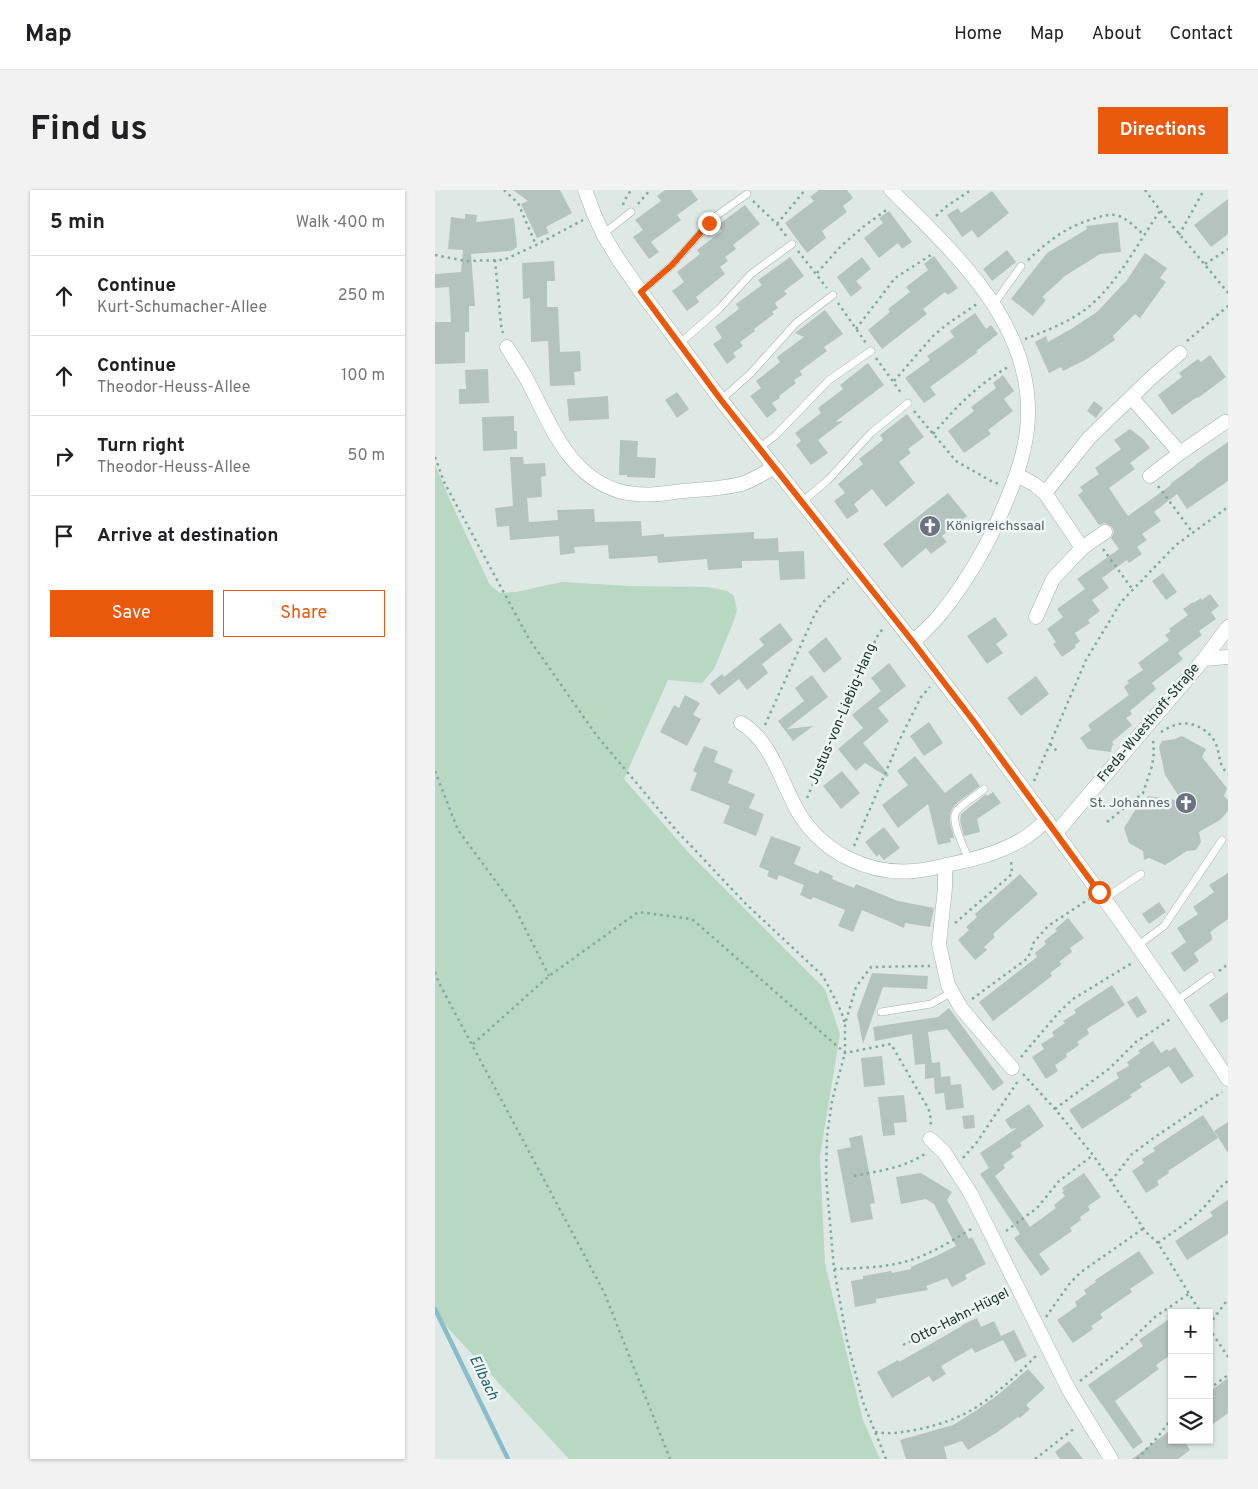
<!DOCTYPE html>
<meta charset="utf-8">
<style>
:root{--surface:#fff;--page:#f2f2f2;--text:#202124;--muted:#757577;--line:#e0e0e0;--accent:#ea580c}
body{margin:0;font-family:Overpass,sans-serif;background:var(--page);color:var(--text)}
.controls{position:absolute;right:15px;bottom:15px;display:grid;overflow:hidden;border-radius:0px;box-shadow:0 1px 4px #0004}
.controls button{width:45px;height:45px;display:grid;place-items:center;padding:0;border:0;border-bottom:1px solid var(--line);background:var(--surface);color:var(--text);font:25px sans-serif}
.stop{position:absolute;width:15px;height:15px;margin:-11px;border:4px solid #ea580c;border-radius:50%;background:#fff}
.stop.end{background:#ea580c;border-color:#fff;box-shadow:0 1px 5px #0008}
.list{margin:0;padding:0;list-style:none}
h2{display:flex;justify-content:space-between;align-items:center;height:65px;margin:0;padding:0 20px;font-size:21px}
h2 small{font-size:16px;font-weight:400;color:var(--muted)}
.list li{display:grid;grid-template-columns:32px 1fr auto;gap:15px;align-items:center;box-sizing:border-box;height:80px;padding:0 20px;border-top:1px solid var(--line)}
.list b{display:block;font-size:19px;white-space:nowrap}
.list p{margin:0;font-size:16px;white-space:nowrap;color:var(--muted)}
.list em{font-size:16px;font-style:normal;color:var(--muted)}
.actions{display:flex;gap:10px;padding:15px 20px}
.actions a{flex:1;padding:11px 0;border:1px solid var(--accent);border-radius:0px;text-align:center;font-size:18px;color:var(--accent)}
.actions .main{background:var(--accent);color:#fff}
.icon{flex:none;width:28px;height:28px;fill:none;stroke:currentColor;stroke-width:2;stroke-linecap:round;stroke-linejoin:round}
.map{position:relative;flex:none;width:793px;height:1269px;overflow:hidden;border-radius:0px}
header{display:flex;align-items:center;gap:30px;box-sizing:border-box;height:70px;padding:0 25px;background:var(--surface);border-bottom:1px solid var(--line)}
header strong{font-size:24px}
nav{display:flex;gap:28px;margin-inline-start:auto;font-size:18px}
.intro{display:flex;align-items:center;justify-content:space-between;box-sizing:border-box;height:120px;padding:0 30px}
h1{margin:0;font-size:35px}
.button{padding:12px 22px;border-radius:0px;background:var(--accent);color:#fff;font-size:18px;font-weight:700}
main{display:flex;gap:30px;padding:0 30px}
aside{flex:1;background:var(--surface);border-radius:0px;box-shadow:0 1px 4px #0004}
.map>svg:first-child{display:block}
</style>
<header>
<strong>Map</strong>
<nav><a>Home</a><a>Map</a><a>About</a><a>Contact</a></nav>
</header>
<div class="intro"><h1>Find us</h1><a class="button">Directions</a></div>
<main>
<aside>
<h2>5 min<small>Walk · 400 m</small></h2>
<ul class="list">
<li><svg class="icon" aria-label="ahead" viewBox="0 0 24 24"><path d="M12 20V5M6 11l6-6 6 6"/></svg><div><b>Continue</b><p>Kurt-Schumacher-Allee</p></div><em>250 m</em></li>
<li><svg class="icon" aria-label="ahead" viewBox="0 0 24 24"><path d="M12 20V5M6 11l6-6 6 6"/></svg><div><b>Continue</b><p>Theodor-Heuss-Allee</p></div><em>100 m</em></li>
<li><svg class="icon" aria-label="right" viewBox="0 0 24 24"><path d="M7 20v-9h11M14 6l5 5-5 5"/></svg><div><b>Turn right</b><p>Theodor-Heuss-Allee</p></div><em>50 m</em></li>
<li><svg class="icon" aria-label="arrive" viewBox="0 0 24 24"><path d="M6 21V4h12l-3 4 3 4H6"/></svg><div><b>Arrive at destination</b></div></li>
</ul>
<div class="actions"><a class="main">Save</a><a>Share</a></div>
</aside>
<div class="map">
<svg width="793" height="1269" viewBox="0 0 793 1269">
<rect width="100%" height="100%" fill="#dee9e5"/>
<path fill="#b9d8c3" d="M0,275L19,319L55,395L65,403L81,402L127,392L195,396L273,397L292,401L299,406L302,420L298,433L279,479L267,493L233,490L189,589L253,662L390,799L405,844L385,966L390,1074L428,1230L445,1269H134L0,1124Z"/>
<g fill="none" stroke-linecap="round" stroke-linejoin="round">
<path stroke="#8abdca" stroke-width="4.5" d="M0,1119L73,1269"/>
</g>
<path fill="#b4c3be" d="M78,0H125L137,23L111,37L114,43L102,48L86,14L93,11Z
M230,0H256L263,10L242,25L246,30L216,52L224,62L214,69L198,47L208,40L200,30L226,11L222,6Z
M384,0H412L418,8L408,16L412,22L387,41L391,48L372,63L350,33L379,11L375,7Z
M557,1L574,23L543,48L537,40L527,47L512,25L523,18L526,23Z
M793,9V44L776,57L759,35Z
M310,15L325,34L298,55L301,59L290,67L293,71L285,77L290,84L261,107L264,112L252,121L237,101L249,92L242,82L265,64L262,60L287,41L283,35Z
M454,21L477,52L467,59L463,53L444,68L429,48L448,33L444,28Z
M30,24L42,25L41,32L79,28L82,57L76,61L36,64L40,116H34V142H30V173L0,174V132H16L14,97L0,98V84L26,82L28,60L13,59L16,27L30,29Z
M683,32L686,62L665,64L630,86L607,107L611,110L598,126L576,109L612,63L652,39L651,36Z
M572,60L581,72L557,91L548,79Z
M710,63L732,78L725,88L731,92L705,128L700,124L678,146L680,150L652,169L628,181L626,177L614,183L600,152L611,146L613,152L636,139L662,122L690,92V93Z
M499,66L523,98L513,105L510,102L488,119L492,124L447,159L433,140L455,122L453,119L475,102L471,97L493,80L489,74Z
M355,67L369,86L349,101L352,104L340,113L343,118L337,122L339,124L319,139L320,141L305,152L308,156L298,163L301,167L292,174L278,154L287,148L280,137L304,119L301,114L327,95L323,90Z
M427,67L436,79L421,91L427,98L416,107L402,87Z
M119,71L120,91H112V117H123L125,162L145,161L146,181L139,182L140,195L115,196L113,151L96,152L95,108L88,109L87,73Z
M390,120L408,144L389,157L392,161L365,181L367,185L359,190L361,193L344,206L345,208L337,213L342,220L332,228L315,206L326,198L321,191L345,172L342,167L369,147L360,143Z
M540,123L551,139L556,135L563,144L541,161L543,162L495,197L501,205L489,213L470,188L495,170L492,166L519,147L515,141Z
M775,165L791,187L763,208L762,207L737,225L723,205L747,187L744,183L763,169L766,172Z
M433,173L449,195L400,232L408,231L383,250L393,263L376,275L361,255L366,251L360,243L386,223L383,218L408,199L405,195Z
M53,179L54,213L24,214V199H31L30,180Z
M568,185L579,201L569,209L578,221L553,240L556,244L529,263L513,241L539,221L536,217L561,198L558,193Z
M242,202L254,219L242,228L230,210Z
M173,206L174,229L134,231L132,209Z
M659,211L668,218L661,228L652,221Z
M472,224L489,247L473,259L476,263L464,272L480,293L451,317L437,299L419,314L424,321L412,329L399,311L410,303L403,294L428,274L424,269L437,259H438V258L448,250L445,245Z
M79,226V241H82V259L48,261L47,227Z
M695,239L708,249L715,258L695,273L700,279L674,298L693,326L736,295L735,294L761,275V274L793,252V291L752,319L742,304L719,322L726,331L707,344L712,350L702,357L707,364L694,373L692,370L667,388L674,398L657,410L665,421L653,430L655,433L640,443L645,451L640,455L641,457L627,467L618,454L621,452L612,439L628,427L622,419L650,399L642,389L684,359L676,348L679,342L677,337L670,333L664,335L643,305L648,301L645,297L664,284L660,278L686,259L679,250Z
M185,250L203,251L202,267L221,268L220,288L192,287V285H184Z
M75,267H88L89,274L110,273L111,286L106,287L107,307L92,308L94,332L123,330L122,320L159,319L160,332L206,331L207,346L229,344V347L319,342V349L343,348L344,370L307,371V378L273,380L272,369L223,373L222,366L174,369L173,355L139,357L140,363L125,365L124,346L75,350L74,336L62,337L60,318L78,316Z
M513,303L532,326L507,346L512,352L496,364L491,358L467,378L448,354Z
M369,361L370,389L345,390L343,362Z
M728,383L742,402L731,410L717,391Z
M775,404L784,416L776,422L781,429L764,441L767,445L743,463L748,469L717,493L721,499L695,521L697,524L691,528L697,535L677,552L679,555L677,556L676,562L653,559L645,548L656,540L653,535L694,505L689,497L694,493L692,491L708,480L703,473L734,450L730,445L736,441L734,439L753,425L748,419L758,412V413L766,408L767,410Z
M560,427L573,445L561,454L568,463L552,474L532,446Z
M345,433L358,450L327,474L333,483L312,500L304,489L284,505L275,494L287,484L289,487L329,455L324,449Z
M391,447L407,469L389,483L373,462Z
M454,473L471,496L443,518L454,531L428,553L454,585L452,587L430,573L421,581L403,559L428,538L417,525L446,501L436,488Z
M377,485L393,507L352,539L378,536L358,551L343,531L369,511L360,498Z
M601,486L614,504L586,526L572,508Z
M250,505L265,513L258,525L266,529L252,556L225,542L239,515L244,518Z
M494,532L508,553L489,566L475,546Z
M747,546L771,559L767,567L792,598L789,606L793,610V621L785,630L764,642L766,652L761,660L752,661L730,675L714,668L709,670L708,661L694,653L689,638L702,617L706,618L713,606L747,611L730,585L724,557L727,551L740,549Z
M269,556L283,561L279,572L298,580L293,593L320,604L314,618L329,624L321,646L288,633L295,616L255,600L262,583L258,581Z
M480,566L510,603L536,583L545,596L523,612L517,619L515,625V632L519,648H515L516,652L503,655L493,614L463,638L447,615L473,595L462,581Z
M407,581L425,603L406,619L388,596Z
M558,602L566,613L542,629L545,642L529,646L525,631L526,624L551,604L552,606Z
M449,637L465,658L449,670L444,664L442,667L430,652Z
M336,646L366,657L359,674L383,684L385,680L398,686L397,689L419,698L421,694L463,711L499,718L495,737L470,733L469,738L427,720L418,742L403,736L410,720L378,707L376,710L365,705L369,695L344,685L342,690L332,686L334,681L324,677Z
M793,683V729L775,742L777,746V750L759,763L764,771L749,782L736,763L751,752L742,738L763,724L758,717L779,702L774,695Z
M585,684L603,704L558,744L560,747L549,757L552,760L540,770L523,750L534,740L531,737L542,727L540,724Z
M724,712L731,722L714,734L707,724Z
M633,728L649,748L635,758L637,762L624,772L627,774L615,783L617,786L558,831L544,812L602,767L600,763L611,754L609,751L622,741L620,739Z
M437,783L493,786L492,799L448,797L428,854L422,824Z
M677,795L690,815L652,839L654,844L642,852L644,855L631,864L632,867L620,875L623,881L611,889L597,867L609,859L606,854L619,846L617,842L630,833L628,831L641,823L639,820Z
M793,802V829L786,833L774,815Z
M702,806L712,822L702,828L692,812Z
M514,818L569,893L558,901L512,839L493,842L497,873L505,872L506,887L490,889V874L480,875L477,844L440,851L438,837L503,827Z
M718,851L726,863L732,859L734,861L740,857L759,886L746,894L734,876L705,894L707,897L695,905L697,907L647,939L634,920L684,888L681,883L694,876L692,872L705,863L703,861Z
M447,866L450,895L429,897L426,868Z
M515,886L516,895L526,894L529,918L511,920L509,903L500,904L499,888Z
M469,905L472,932L459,933L460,945L448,946L443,907Z
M594,914L609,936L585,953L587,956L576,963L579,967L568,975L570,978L560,986L595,1037L621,1018L619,1015L630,1006L627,1002L629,1001L627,998L649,983L666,1007L653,1016L655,1020L645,1027L646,1030L635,1038L637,1041L604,1064L615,1079L606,1086L579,1048L585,1044L545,984L554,978L545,963L582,938L576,939L570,930Z
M539,925L540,938L529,939L527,926Z
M768,925L783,948L733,981L734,983L722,991L724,995L711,1003L697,981L709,973L707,969L720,961L718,958Z
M793,932V963L779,941Z
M427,945L440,1013L435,1014L438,1029L416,1033L402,960L416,957L414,948Z
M486,983L517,1002L512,1010L534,1049L537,1047L551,1074L530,1085L532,1089L517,1097L512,1088L491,1096L493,1100L441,1109V1113L420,1117L416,1091L428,1089V1086L456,1081L457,1083L476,1079V1077L501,1066L521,1056L499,1014L491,1009L466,1014L461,987Z
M793,1010V1044L752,1070L740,1051L778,1026L775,1022Z
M704,1061L719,1083L695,1099L697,1102L665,1124L668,1128L656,1136L658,1139L638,1153L622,1130L642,1116L640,1112L651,1104L649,1100L661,1092L660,1090Z
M737,1127V1164L721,1175L724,1179L680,1211L708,1252L698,1259L653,1195L708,1156L704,1150Z
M542,1128L546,1137L559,1131L566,1146L579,1140L592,1166L580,1172L568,1150L540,1163L537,1158L506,1176L511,1184L498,1192L494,1186L457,1208L442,1182L463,1170L464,1172L527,1136V1135Z
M593,1179L610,1198L591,1215L595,1219L585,1228L583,1227L560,1244H559L533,1260L527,1251L509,1257L512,1269H471L465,1250L518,1235L542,1220L564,1204Z
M793,1188V1223L774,1237V1202Z
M737,1239V1250H749L755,1260L743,1269H697Z
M634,1251L648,1269H625L620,1262Z"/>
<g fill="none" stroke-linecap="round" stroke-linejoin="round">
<g stroke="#a2b0ac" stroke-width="8">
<path id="service" d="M168,44L196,22
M206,102L237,75L281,26L312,4
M559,114L586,76
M244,154L284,119L316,84L357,54
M286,210L316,183L361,133L398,105
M324,258L341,245L394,190L436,161
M367,312L393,290L436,243L473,213
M534,670C530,659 515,632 521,622C526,614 542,605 549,599
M669,709L706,684
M702,756L729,736L787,650
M741,811L776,786
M446,822L496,814L517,802"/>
</g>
<g stroke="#a2b0ac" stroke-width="15">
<path id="minor" d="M150,0L159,24L168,44L183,69L206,102L286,210L478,452L540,533L681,725L741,811L793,889
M456,0C516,60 592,127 593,219C594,254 581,289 567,321C553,355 530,394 507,422C499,433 488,442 478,452
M72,157C78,167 84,176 90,186C114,230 131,285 184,301C205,307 227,304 248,301C268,299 290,299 309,293C320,289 329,283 339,277
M696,207L745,263
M582,285L599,294L610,303L647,358
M715,286L745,263L790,232
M610,303L654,248L717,187L745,163
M601,427L618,389L647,358L670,342
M769,469L793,467
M306,533C338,552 346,594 365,625C389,663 434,685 479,681C491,680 504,677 516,674C542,669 569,661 591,647C599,642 605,636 612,630
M621,643L769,469L793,437
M510,675V698L504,754L513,795L526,818L577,878
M495,949L509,962L536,1004L634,1200L676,1269"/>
</g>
<path stroke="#81aa9f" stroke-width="2.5" stroke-dasharray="2.5 4" stroke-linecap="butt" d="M69,0L83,13L101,55
M710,0C736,36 766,69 793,103
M318,11L342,34L352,47
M203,14L215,0
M188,15L189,11L196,0
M501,26L512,16L536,0
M342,34L370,0
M744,45L769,0
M363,61L392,98
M0,65L30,71L69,70L101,55L148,30
M60,70L66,135L68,143
M593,70C612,52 632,36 658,29C667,26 675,23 684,26C694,30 701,38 709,45
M770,74L793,59
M382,83L406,56L428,37L454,18
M403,113L431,153
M421,139L460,88L499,63
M590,149C613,140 637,131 656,115C685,89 703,53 725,21
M752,151L793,116
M441,168L467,204
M459,191L498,146L511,135L542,114
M479,221L521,271L556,291L564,294
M498,244C522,216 541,196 573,177
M0,267L9,292L94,449L162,546L241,640L311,714L388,786L406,821L410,834
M723,296L758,343
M668,359L698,400
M330,535L380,424L387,413L413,389
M726,542C731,539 738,535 744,534C758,531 774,540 780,552C786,564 782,574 793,584
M615,554L623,562
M0,581L23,640L79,716L114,786
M599,591L651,470L686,412L741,355L793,317
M372,608L440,451L444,443L449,438
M672,632L708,603L717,576L719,562L718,550
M419,656L465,549L486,507L495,497
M520,733L577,684L576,670
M784,781L793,774
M0,782L4,793L169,1102L235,1269
M537,809L593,768L599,752L613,736L654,709
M38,854L114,786L203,722L257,729L410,863L456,854L493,918L495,923L496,935
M586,867L624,822L638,809L697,773
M588,884L620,919L658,965L711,1042L723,1053L766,1123
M620,919L675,878L701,852L737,828
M528,968L542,952L583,891
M419,986C443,981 470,978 491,963
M676,991L697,964L720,947L787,902
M571,1041L602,1018L624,991L658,965
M723,1053C739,1041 756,1031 769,1017C778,1008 783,998 793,991
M399,1079C424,1078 451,1078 476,1070C498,1063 518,1050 538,1038
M611,1127L635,1093L646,1082L709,1038
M774,1135L793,1109
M774,1138L793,1167
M468,1155L571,1103
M645,1191L690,1156L720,1127L755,1103
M774,1199L793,1185
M440,1242C449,1243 458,1244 467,1242C491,1239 519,1231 540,1218C563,1203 583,1184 602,1165
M451,1269L428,1212L412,1150L399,1079L391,987L392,946L397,911L410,863V834L421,797L436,777L495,776
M600,1269L640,1238
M702,1269L722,1248L737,1228"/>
<use href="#service" stroke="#fff" stroke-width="7"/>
<use href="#minor" stroke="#fff" stroke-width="14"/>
</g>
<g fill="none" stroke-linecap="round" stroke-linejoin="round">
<path stroke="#ea580c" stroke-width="6" d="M274,33L237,75L206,102L286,210L478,452L540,533L664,702"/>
</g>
<defs>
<g id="church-disc" transform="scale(1.125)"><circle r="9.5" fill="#6b7280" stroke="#eef6f2"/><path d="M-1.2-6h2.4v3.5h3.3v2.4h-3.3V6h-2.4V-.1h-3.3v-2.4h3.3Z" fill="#fff"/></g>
</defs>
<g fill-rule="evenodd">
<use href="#church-disc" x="495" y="336"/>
<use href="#church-disc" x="751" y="613"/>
</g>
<g text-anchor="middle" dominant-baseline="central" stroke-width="5" stroke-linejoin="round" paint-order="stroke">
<g font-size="14" fill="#5b616d" stroke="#eef6f2" text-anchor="start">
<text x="511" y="336">Königreichssaal</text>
<text x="735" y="613" text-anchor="end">St. Johannes</text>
</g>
<g font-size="14" fill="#213732" stroke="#eef6f2">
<text transform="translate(408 524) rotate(-67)">Justus-von-Liebig-Hang</text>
<text transform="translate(714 533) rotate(-50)">Freda-Wuesthoff-Straße</text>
<text transform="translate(525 1127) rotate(-27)">Otto-Hahn-Hügel</text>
</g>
<g font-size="15" font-style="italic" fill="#215d6d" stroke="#eef6f2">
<text transform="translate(48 1188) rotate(64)">Ellbach</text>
</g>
</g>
</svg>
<div class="controls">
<button>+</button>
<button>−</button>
<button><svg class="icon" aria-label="layers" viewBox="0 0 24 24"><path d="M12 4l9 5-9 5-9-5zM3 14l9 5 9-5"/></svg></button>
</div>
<div class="stop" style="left:664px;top:702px"></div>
<div class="stop end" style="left:274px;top:33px"></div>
</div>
</main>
